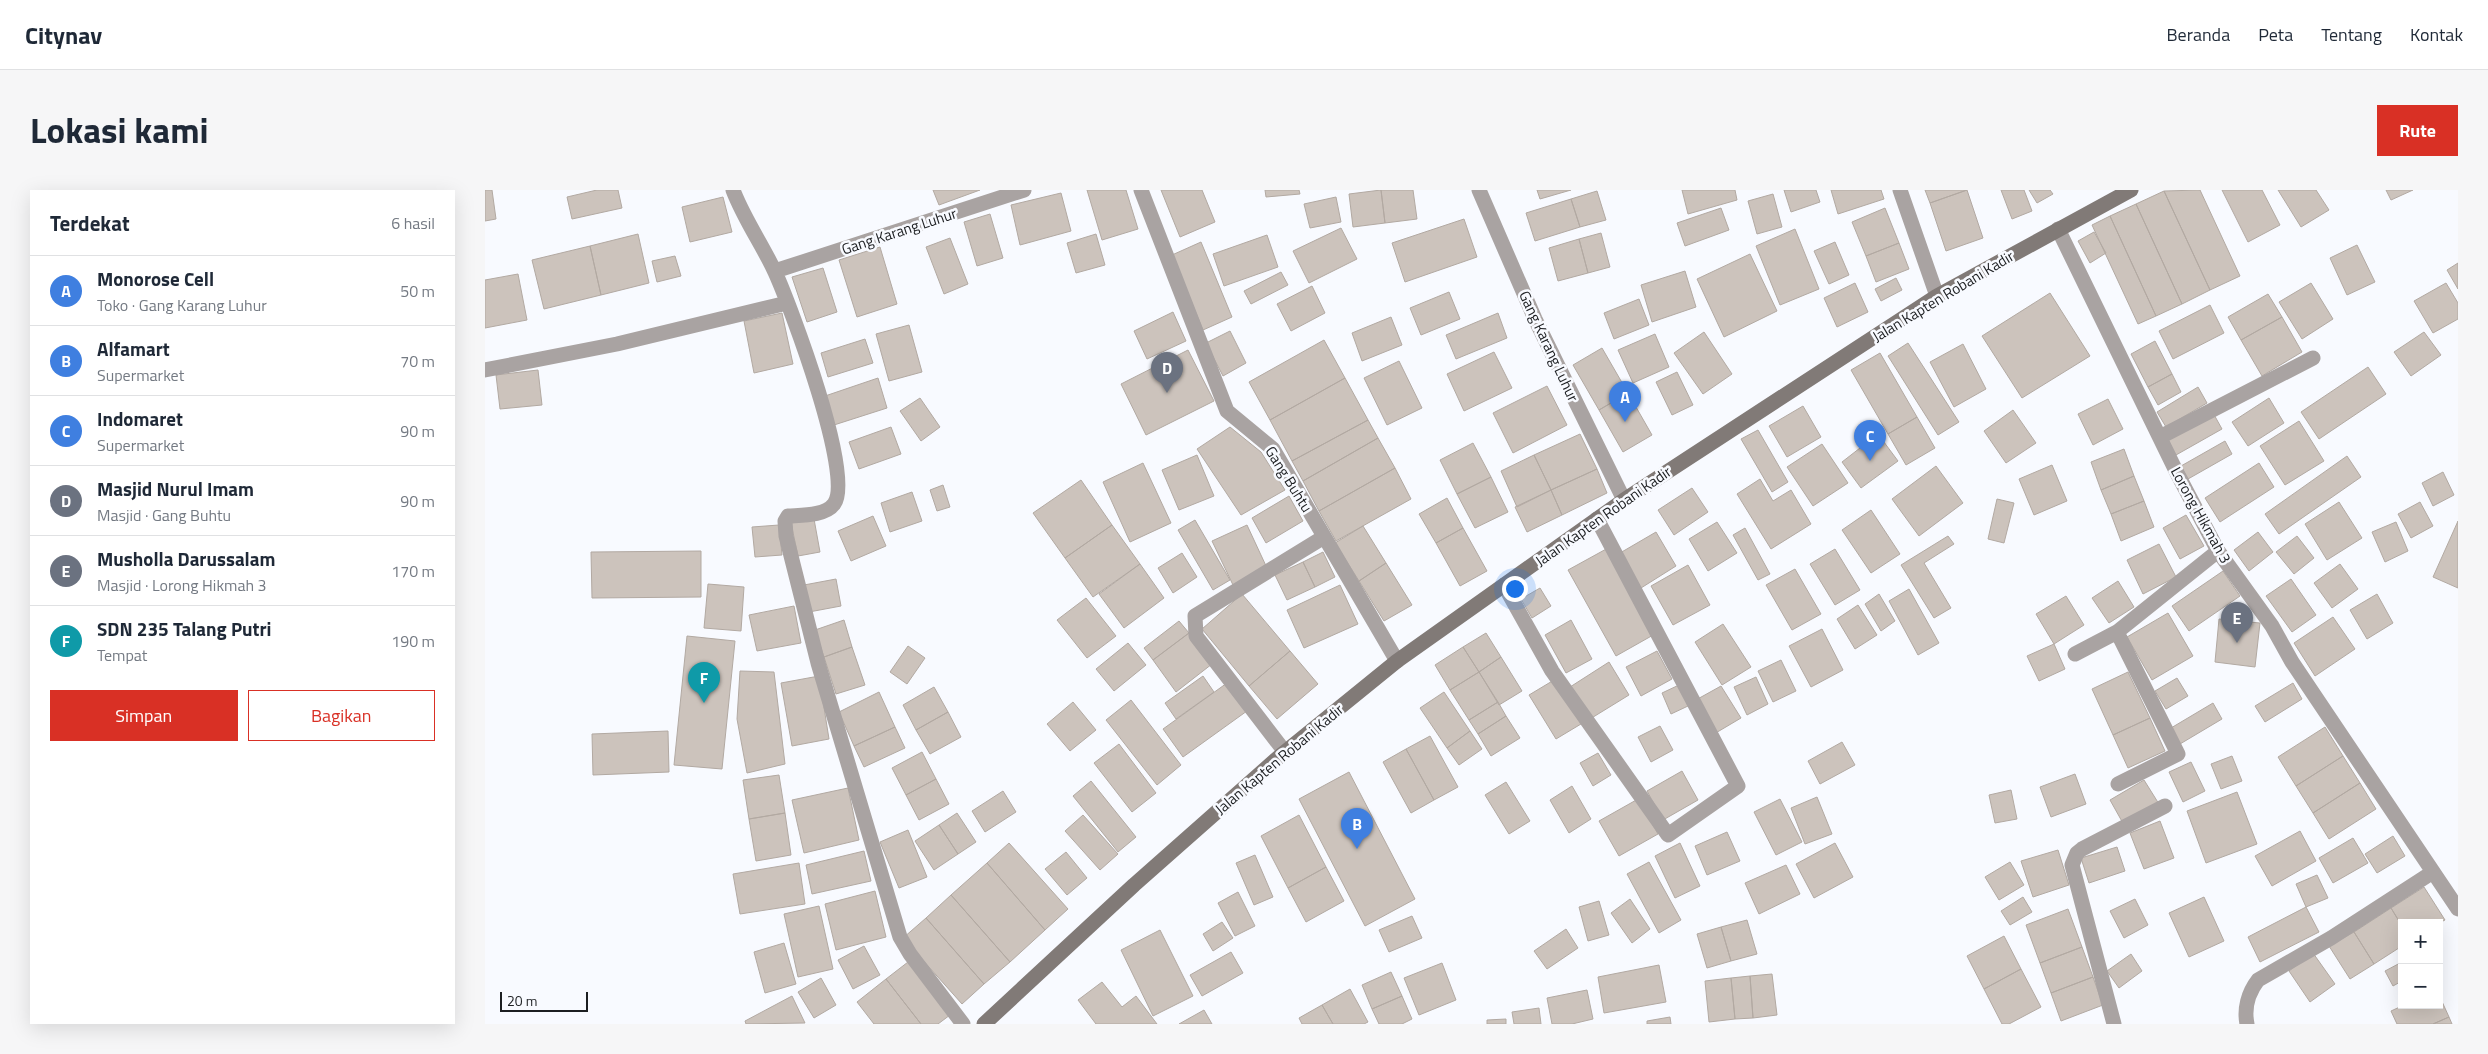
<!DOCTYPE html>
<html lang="id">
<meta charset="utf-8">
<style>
:root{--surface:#fff;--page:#f6f6f7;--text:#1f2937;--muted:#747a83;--line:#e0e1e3;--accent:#d93025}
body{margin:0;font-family:"Titillium Web",sans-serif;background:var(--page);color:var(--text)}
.controls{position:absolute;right:15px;bottom:15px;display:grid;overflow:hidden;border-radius:0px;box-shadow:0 5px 20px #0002}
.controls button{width:45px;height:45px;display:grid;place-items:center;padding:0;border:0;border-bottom:1px solid var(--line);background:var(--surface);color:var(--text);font:25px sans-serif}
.scale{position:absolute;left:15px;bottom:12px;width:88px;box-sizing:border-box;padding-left:5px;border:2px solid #1c1e21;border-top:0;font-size:14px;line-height:18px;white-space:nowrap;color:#1c1e21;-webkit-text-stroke:4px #f8faff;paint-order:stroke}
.you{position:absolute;left:1029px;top:398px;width:18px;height:18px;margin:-12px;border:4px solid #fff;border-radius:50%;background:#1a73e8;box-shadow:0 0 0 8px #1a73e833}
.badge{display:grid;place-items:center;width:32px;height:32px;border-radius:50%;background:var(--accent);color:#fff;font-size:16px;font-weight:700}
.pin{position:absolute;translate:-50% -41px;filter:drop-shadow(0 1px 2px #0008)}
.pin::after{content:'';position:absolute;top:26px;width:18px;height:15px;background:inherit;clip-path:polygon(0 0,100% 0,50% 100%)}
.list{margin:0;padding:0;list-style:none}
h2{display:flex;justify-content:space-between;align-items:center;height:65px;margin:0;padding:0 20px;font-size:21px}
h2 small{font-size:16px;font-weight:400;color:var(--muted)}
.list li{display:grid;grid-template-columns:32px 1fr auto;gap:15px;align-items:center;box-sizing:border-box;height:70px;padding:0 20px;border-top:1px solid var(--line)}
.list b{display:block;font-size:19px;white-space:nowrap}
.list p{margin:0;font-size:16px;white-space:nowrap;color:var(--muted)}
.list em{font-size:16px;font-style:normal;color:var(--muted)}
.actions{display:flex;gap:10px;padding:15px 20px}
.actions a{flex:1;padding:11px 0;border:1px solid var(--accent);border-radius:0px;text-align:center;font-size:18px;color:var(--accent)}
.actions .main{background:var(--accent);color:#fff}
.map{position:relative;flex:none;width:1973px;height:834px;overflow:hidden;border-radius:0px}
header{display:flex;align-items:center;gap:30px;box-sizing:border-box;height:70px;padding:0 25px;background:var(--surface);border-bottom:1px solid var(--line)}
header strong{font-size:24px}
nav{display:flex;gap:28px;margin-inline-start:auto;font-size:18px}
.intro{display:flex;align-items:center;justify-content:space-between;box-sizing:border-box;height:120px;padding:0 30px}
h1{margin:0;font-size:35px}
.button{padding:12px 22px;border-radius:0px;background:var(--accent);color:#fff;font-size:18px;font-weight:700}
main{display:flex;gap:30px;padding:0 30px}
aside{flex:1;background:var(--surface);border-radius:0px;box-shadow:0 5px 20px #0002}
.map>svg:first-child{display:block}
</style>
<header>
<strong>Citynav</strong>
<nav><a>Beranda</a><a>Peta</a><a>Tentang</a><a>Kontak</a></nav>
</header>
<div class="intro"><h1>Lokasi kami</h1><a class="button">Rute</a></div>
<main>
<aside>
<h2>Terdekat<small>6 hasil</small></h2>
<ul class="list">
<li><span class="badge" style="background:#3f7fe0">A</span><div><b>Monorose Cell</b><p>Toko · Gang Karang Luhur</p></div><em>50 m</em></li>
<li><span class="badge" style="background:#3f7fe0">B</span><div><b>Alfamart</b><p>Supermarket</p></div><em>70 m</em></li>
<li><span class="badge" style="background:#3f7fe0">C</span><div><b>Indomaret</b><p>Supermarket</p></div><em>90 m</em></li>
<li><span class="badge" style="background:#6b7280">D</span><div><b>Masjid Nurul Imam</b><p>Masjid · Gang Buhtu</p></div><em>90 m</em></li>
<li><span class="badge" style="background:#6b7280">E</span><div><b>Musholla Darussalam</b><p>Masjid · Lorong Hikmah 3</p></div><em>170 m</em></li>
<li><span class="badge" style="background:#0f9aa8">F</span><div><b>SDN 235 Talang Putri</b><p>Tempat</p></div><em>190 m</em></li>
</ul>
<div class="actions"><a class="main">Simpan</a><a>Bagikan</a></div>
</aside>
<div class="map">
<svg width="1973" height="834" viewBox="0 0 1973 834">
<rect width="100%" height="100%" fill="#f8faff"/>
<path fill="#ccc3bc" stroke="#b2a9a2" d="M0,0H7L11,29L0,31Z
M112,0H133L137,18L87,29L82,7Z
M448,0H495L454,15Z
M602,0H641L653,39L617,50Z
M676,0H717L730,32L695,47Z
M780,0H814L815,4L781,7Z
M896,0L900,33L868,37L864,4Z
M896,0H928L932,29L900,33Z
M1052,0H1086L1055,9Z
M1197,0H1250L1252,10L1203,24Z
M1299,0H1331L1335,12L1306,22Z
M1346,0H1396L1399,9L1353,24Z
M1440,0H1482L1445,13Z
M1482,0L1498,48L1461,61L1445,13Z
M1516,0H1539L1547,21L1527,29Z
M1544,0H1565L1568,4L1552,13Z
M1715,0L1755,86L1725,100L1679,1Z
M1737,0H1777L1795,35L1763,52Z
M1793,0H1831L1844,20L1816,37Z
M1901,0H1928L1906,10Z
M1112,1L1121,30L1095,37L1086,9Z
M1679,1L1725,100L1697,114L1651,14Z
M576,3L586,41L535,55L526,15Z
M1288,4L1297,37L1272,44L1263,11Z
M238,7L247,42L205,52L197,17Z
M851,7L856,32L825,38L819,14Z
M1086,9L1095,37L1050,51L1041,23Z
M1651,14L1697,114L1671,126L1625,26Z
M1236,18L1244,40L1200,56L1192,33Z
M1400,18L1414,53L1381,66L1367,32Z
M505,24L518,68L492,76L479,32Z
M1625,26L1671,126L1653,134L1607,35Z
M979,29L992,67L920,92L907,53Z
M856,38L872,69L824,93L808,61Z
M1310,39L1334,99L1295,115L1271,56Z
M1609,42L1621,63L1605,73L1593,51Z
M1116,43L1125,77L1103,83L1094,49Z
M153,44L164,93L116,105L105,56Z
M611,44L620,75L591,83L582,53Z
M782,45L793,77L739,96L728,64Z
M465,48L483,94L459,104L441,57Z
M1094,49L1103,83L1073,91L1064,58Z
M716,52L747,127L718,140L687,65Z
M1350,52L1364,85L1344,94L1329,61Z
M1414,53L1424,79L1391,92L1381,66Z
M1872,55L1890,92L1862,105L1845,68Z
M105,56L116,105L59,119L47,70Z
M395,57L412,114L372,127L354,70Z
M1265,64L1292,121L1239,147L1212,89Z
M190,66L196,86L172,92L167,71Z
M1973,73V99L1962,80Z
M338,78L352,122L322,132L307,87Z
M1200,81L1211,117L1167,132L1156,95Z
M796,82L803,95L766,114L759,101Z
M33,84L42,130L0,138V90Z
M1411,88L1417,100L1396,111L1390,99Z
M1370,93L1383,122L1352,137L1339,108Z
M1826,93L1848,129L1817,149L1794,112Z
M1961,93L1973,113V129L1948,143L1929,111Z
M827,96L840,123L806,141L792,114Z
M964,102L975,129L936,145L925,118Z
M1565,103L1605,166L1537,208L1497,146Z
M1783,104L1797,127L1756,150L1743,127Z
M1154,109L1164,135L1129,149L1119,123Z
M1725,115L1739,143L1688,169L1674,141Z
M688,122L701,151L662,169L649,141Z
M297,123L308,174L269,183L259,131Z
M1013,123L1022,148L971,169L961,145Z
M906,127L917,155L877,171L867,143Z
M1797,127L1817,162L1777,186L1756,150Z
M424,135L437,182L404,191L391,144Z
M745,141L761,173L738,186L721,153Z
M1219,142L1247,184L1218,204L1189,163Z
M1939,142L1956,165L1926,186L1909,162Z
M1170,144L1184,177L1148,193L1133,160Z
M380,149L388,173L343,187L336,163Z
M839,150L860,188L785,230L764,192Z
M1670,151L1687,184L1663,197L1646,164Z
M1423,153L1474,232L1453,245L1403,166Z
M1478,154L1501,199L1469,217L1445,172Z
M1117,158L1143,203L1114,220L1088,175Z
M703,160L729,211L661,245L636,194Z
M1009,162L1027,198L979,221L962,184Z
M1395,163L1432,227L1403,244L1366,180Z
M914,171L937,218L902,235L879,188Z
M1883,177L1901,204L1834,249L1816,222Z
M53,180L57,215L15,219L11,185Z
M1192,182L1208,215L1187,225L1171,192Z
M1687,184L1696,202L1673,215L1663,197Z
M393,188L402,218L349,235L340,206Z
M860,188L883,230L807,271L785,230Z
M1062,196L1082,235L1028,263L1008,223Z
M1713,197L1722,213L1681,237L1672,222Z
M1143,203L1167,245L1138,262L1114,220Z
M435,208L455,237L436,251L415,221Z
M1784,208L1799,233L1763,256L1747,232Z
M1623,209L1638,239L1608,255L1593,224Z
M1318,216L1336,247L1302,267L1284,236Z
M1528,220L1551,253L1521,273L1499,241Z
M1727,221L1737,239L1691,265L1681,246Z
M1432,227L1450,258L1421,275L1403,244Z
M883,230L893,248L818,291L807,271Z
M1814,231L1839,271L1800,295L1775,256Z
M406,237L416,264L374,279L364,252Z
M745,237L776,262L800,300L756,325L712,259Z
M1273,240L1303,292L1287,302L1256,249Z
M1095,244L1112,279L1066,300L1049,265Z
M1393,244L1413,271L1376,298L1357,272Z
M893,248L910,278L834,321L818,291Z
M1740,251L1747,264L1703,289L1696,276Z
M988,253L1006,287L972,304L955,270Z
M1337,254L1363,293L1328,316L1302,277Z
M1639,259L1649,286L1616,300L1606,272Z
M712,265L729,306L694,320L677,280Z
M1049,265L1066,300L1032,317L1016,281Z
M1862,266L1876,287L1794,344L1780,324Z
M658,273L686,333L645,352L618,292Z
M1774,273L1789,297L1735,332L1720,308Z
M1567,275L1582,311L1549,325L1534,289Z
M1451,276L1478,313L1434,346L1407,309Z
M910,278L926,309L851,351L834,321Z
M1112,279L1122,303L1077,325L1066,300Z
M1958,282L1969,305L1948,316L1937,293Z
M1649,286L1659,311L1626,324L1616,300Z
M1006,287L1023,322L990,338L972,304Z
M1275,289L1288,311L1306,300L1326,334L1286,359L1252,304Z
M596,290L627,335L580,368L548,323Z
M458,295L465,317L452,321L445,300Z
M1207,298L1223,322L1189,345L1173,320Z
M1066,300L1077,325L1042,342L1030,317Z
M427,302L437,331L405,342L396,313Z
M804,306L818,331L781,353L767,328Z
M962,308L978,338L951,353L934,324Z
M1512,309L1529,313L1519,353L1503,349Z
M1659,311L1669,337L1636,351L1626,324Z
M1854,312L1877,348L1842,370L1820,334Z
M1935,312L1948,336L1926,348L1913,324Z
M1386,320L1415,364L1386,383L1357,340Z
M1701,325L1719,356L1695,369L1678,338Z
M388,326L401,356L366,371L353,341Z
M329,329L335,362L313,366L306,333Z
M710,330L745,390L728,400L693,340Z
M1973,331V398L1948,387Z
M1232,332L1252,363L1223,381L1204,349Z
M1911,332L1923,361L1900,372L1887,342Z
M294,335L297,365L270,367L267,337Z
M627,335L655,374L608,407L580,368Z
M762,335L782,378L748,395L727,351Z
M878,336L901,373L874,391L850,353Z
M978,338L1002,381L975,396L951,353Z
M1260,338L1285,384L1273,390L1248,345Z
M1171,342L1191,376L1156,398L1135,363Z
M1773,342L1788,362L1764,381L1749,360Z
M1463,346L1469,354L1439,373L1466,418L1449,428L1416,375Z
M1812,346L1829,368L1809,384L1791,362Z
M1674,354L1691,387L1658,404L1642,370Z
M1123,358L1170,444L1131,466L1083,380Z
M1350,359L1375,400L1350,415L1325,374Z
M216,361V407L107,408L106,362Z
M838,362L850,387L830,397L818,372Z
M697,363L712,387L688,403L673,378Z
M818,372L830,397L802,410L790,385Z
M901,373L927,415L899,431L874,391Z
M655,374L679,408L639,438L614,404Z
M1855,374L1873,399L1847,418L1829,393Z
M1203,375L1225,415L1188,435L1166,396Z
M1310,379L1336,424L1307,440L1281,395Z
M1738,381L1755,406L1704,441L1687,416Z
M351,389L356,416L324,422L319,395Z
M1806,389L1831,425L1807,442L1781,406Z
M1633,391L1649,417L1624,433L1607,408Z
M223,394L259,397L256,441L219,438Z
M855,395L873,434L819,458L802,420Z
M1055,398L1066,416L1047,428L1036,409Z
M1424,399L1454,453L1433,465L1404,411Z
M757,404L805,461L764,496L717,439Z
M1394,404L1410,431L1396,441L1380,414Z
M1892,404L1908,433L1882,449L1865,420Z
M1581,406L1599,435L1569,454L1551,424Z
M601,408L631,446L602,468L572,430Z
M1373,415L1392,445L1370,459L1352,429Z
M309,416L316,453L272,461L264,425Z
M1683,423L1708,466L1667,490L1642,447Z
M1848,427L1870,459L1830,486L1809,453Z
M1734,429L1775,433L1770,477L1730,472Z
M359,430L367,457L339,467L330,440Z
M1086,430L1107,469L1081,483L1060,445Z
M694,431L704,443L668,470L659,458Z
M1238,434L1266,477L1237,495L1210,452Z
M1337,439L1358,480L1326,497L1304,456Z
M704,443L727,474L691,502L668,470Z
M1001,443L1016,467L994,482L978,457Z
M202,446L250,451L237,579L189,575Z
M643,453L661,475L629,501L611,479Z
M1569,454L1580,479L1554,491L1542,466Z
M423,456L440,468L422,494L405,482Z
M367,457L380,495L351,504L339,467Z
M978,457L994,482L965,500L950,475Z
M805,461L833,494L792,529L764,496Z
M1172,461L1187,489L1156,506L1141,477Z
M1016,467L1037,501L1014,515L994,482Z
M1296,470L1311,501L1288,512L1273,481Z
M1124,472L1144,505L1105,529L1085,497Z
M255,481L289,482L300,574L262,583L252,529Z
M994,482L1013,512L984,530L965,500Z
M1643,482L1665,528L1628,545L1607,499Z
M334,486L344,549L307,556L296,493Z
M718,486L729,502L691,529L680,513Z
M1271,487L1283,514L1262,525L1249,497Z
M1692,488L1703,506L1681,519L1670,501Z
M1069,490L1096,534L1071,549L1044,505Z
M742,493L762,521L698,567L678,539Z
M1808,493L1817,509L1780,532L1770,516Z
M1194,495L1203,516L1186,524L1177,503Z
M1236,496L1256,528L1229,544L1209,511Z
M449,497L463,522L431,540L418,515Z
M394,502L410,537L369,556L354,522Z
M959,502L985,541L962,558L935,518Z
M646,510L696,575L672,595L621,530Z
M588,512L611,540L585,561L562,534Z
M1013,512L1021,526L993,544L984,530Z
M1728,513L1737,529L1695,554L1686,538Z
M463,522L476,547L445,564L431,540Z
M1021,526L1035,548L1006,566L993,544Z
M1665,528L1680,561L1643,578L1628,545Z
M1175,536L1188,560L1166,572L1153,547Z
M410,537L420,558L379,577L369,556Z
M1840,537L1858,566L1811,596L1793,567Z
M183,541L184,582L108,585L107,544Z
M985,541L997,559L974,575L962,558Z
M945,546L973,597L949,610L921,559Z
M1357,552L1370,575L1335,594L1323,571Z
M634,554L671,603L647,622L609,573Z
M921,559L949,610L926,623L898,572Z
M437,562L451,589L421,605L407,578Z
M1113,563L1126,585L1108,596L1095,573Z
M1747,566L1757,591L1736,599L1726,574Z
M1858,566L1875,593L1828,623L1811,596Z
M1706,572L1720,601L1698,612L1684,582Z
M1197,581L1213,610L1178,630L1162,601Z
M864,582L930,709L880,736L814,609Z
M1590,584L1601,614L1566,627L1555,597Z
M294,585L300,623L264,629L258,590Z
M451,589L464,614L434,630L421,605Z
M1659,590L1674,614L1639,635L1625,610Z
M606,591L651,647L633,662L588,606Z
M1021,592L1045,631L1024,644L1000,605Z
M1875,593L1891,619L1844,649L1828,623Z
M1087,596L1106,629L1084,643L1065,610Z
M363,598L374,650L319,663L307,610Z
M1526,600L1532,629L1510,633L1504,605Z
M518,601L531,622L500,642L487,621Z
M1752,602L1772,654L1721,673L1702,621Z
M1332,607L1347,644L1320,654L1306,618Z
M1153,609L1173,644L1134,666L1114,631Z
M1295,609L1317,652L1291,665L1269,622Z
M300,623L306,665L271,671L264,629Z
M472,623L491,652L473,664L454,635Z
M598,625L633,664L615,680L580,641Z
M814,625L841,677L803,698L776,646Z
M1675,631L1689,668L1659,679L1645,643Z
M454,635L473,664L449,680L430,651Z
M423,640L442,687L414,698L395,652Z
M1815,641L1831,671L1787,696L1770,666Z
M1242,642L1255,671L1222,685L1210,656Z
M1908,646L1920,666L1892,683L1880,664Z
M1868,648L1883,673L1848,693L1834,668Z
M524,653L583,719L560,740L502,673Z
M1195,653L1215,696L1190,708L1170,666Z
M1350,653L1368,687L1329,708L1311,674Z
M1632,657L1640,681L1604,693L1596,668Z
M1573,660L1584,695L1548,707L1536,671Z
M379,661L386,691L327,704L321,675Z
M581,662L602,688L582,705L560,679Z
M770,665L788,707L769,715L751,673Z
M1164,672L1196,730L1174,743L1142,684Z
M1525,672L1539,695L1514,710L1500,687Z
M314,673L320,714L255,724L248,684Z
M502,673L560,740L525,772L466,705Z
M1301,675L1315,704L1274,724L1260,693Z
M841,677L859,711L821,732L803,698Z
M1832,685L1843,708L1821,717L1811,694Z
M1939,697L1960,730L1954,733H1917V736L1906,718Z
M390,701L401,747L351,760L340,714Z
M753,702L770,736L750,746L733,713Z
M466,705L525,772L499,794L441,728Z
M1538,707L1547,722L1525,735L1516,721Z
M1719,707L1739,751L1704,767L1684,723Z
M1145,709L1165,739L1147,753L1126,723Z
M1650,709L1663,735L1639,748L1625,721Z
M1114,711L1124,745L1103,751L1094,717Z
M334,716L348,779L313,787L299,724Z
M1821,717L1834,742L1775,772L1763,747Z
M1906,718L1917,736V756L1889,774L1869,742Z
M1583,719L1597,757L1555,773L1541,735Z
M927,726L937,748L904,762L894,740Z
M441,728L499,794L477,814L418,748Z
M1262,730L1272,764L1246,771L1236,737Z
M737,732L748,748L728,761L718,744Z
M1236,737L1246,771L1222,778L1212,744Z
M1081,739L1093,758L1062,779L1049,761Z
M675,740L708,806L668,826L636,760Z
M1869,742L1889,774L1865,789L1844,756Z
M1519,746L1536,779L1499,799L1482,766Z
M299,753L311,794L280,803L269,762Z
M379,756L395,785L368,799L353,770Z
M1597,757L1608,787L1566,803L1555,773Z
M746,762L758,783L717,806L705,785Z
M1828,763L1850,794L1825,812L1804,781Z
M1646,764L1657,781L1634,798L1622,781Z
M423,772L465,825L453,834H436L401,789Z
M1917,772V791L1908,796L1900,781Z
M957,773L971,810L934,825L919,788Z
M1174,775L1181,812L1119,823L1113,787Z
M1536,779L1556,817L1524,834H1517L1499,799Z
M906,782L917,806L887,819L877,795Z
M1287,784L1292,825L1268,828L1265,786Z
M1265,786L1268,828L1250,829L1246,788Z
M1608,787L1618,815L1576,831L1566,803Z
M336,788L351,815L329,828L313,802Z
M1246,788L1250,829L1224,832L1220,791Z
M401,789L436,834H389L372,812Z
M617,792L637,817L651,806L672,834H611L593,810Z
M865,799L883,832L879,834H848L837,815Z
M1102,800L1108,829L1087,834H1067L1062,808Z
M1954,805L1964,827L1948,834H1912L1906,821L1919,815H1954Z
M307,806L320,833L261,834L260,831Z
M917,806L927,829L917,834H894L887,819Z
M837,815L848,834H817L814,828Z
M1054,818L1056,834H1029L1027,822Z
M719,820L727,834H694Z
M1185,827L1186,834H1162V831Z
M1964,827L1967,834H1948Z
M1021,829V834H1002V830Z"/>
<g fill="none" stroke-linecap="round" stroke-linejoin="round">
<path stroke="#a9a3a2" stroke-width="15" d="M248,0C259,29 277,54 290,82C305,115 370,287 349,314C340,326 317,325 303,326L300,331L301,346L333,473L415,747L425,764L478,834
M656,0L742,221L788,259L912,471
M994,0L1050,129L1139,310
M1415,0L1452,106
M1573,39L1692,283L1733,361L1787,436L1807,472L1973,719
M290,81L539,0
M0,180L132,154L302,113
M1675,247L1828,168
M1019,395L1067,481L1183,645L1253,596L1112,329
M1632,442L1693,564L1633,594
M1590,464L1632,442L1733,361
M800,562L711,446L710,426L839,347
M1629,834L1587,675L1592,663L1597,659L1680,616
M1762,834C1759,819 1763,803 1773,790L1846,748L1948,682"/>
<path stroke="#817a77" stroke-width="15" d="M499,834L649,695L795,566L912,471L1139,310L1452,106L1646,0"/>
</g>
<g text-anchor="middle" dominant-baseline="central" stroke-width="5" stroke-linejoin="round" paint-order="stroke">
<g font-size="15" fill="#1c1e21" stroke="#f8faff">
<text transform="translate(414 41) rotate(-18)">Gang Karang Luhur</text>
<text transform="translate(1458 106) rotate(-31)">Jalan Kapten Robani Kadir</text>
<text transform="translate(1064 156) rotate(65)">Gang Karang Luhur</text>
<text transform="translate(804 289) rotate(58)">Gang Buhtu</text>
<text transform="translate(1716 325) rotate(61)">Lorong Hikmah 3</text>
<text transform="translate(1118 326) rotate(-35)">Jalan Kapten Robani Kadir</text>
<text transform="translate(794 569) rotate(-40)">Jalan Kapten Robani Kadir</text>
</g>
</g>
</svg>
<div class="controls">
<button>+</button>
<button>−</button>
</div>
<div class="scale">20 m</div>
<div class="you"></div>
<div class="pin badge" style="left:1140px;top:232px;background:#3f7fe0">A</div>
<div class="pin badge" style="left:872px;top:659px;background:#3f7fe0">B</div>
<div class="pin badge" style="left:1385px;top:271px;background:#3f7fe0">C</div>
<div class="pin badge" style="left:682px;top:203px;background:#6b7280">D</div>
<div class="pin badge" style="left:1752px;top:453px;background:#6b7280">E</div>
<div class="pin badge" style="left:219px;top:513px;background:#0f9aa8">F</div>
</div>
</main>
